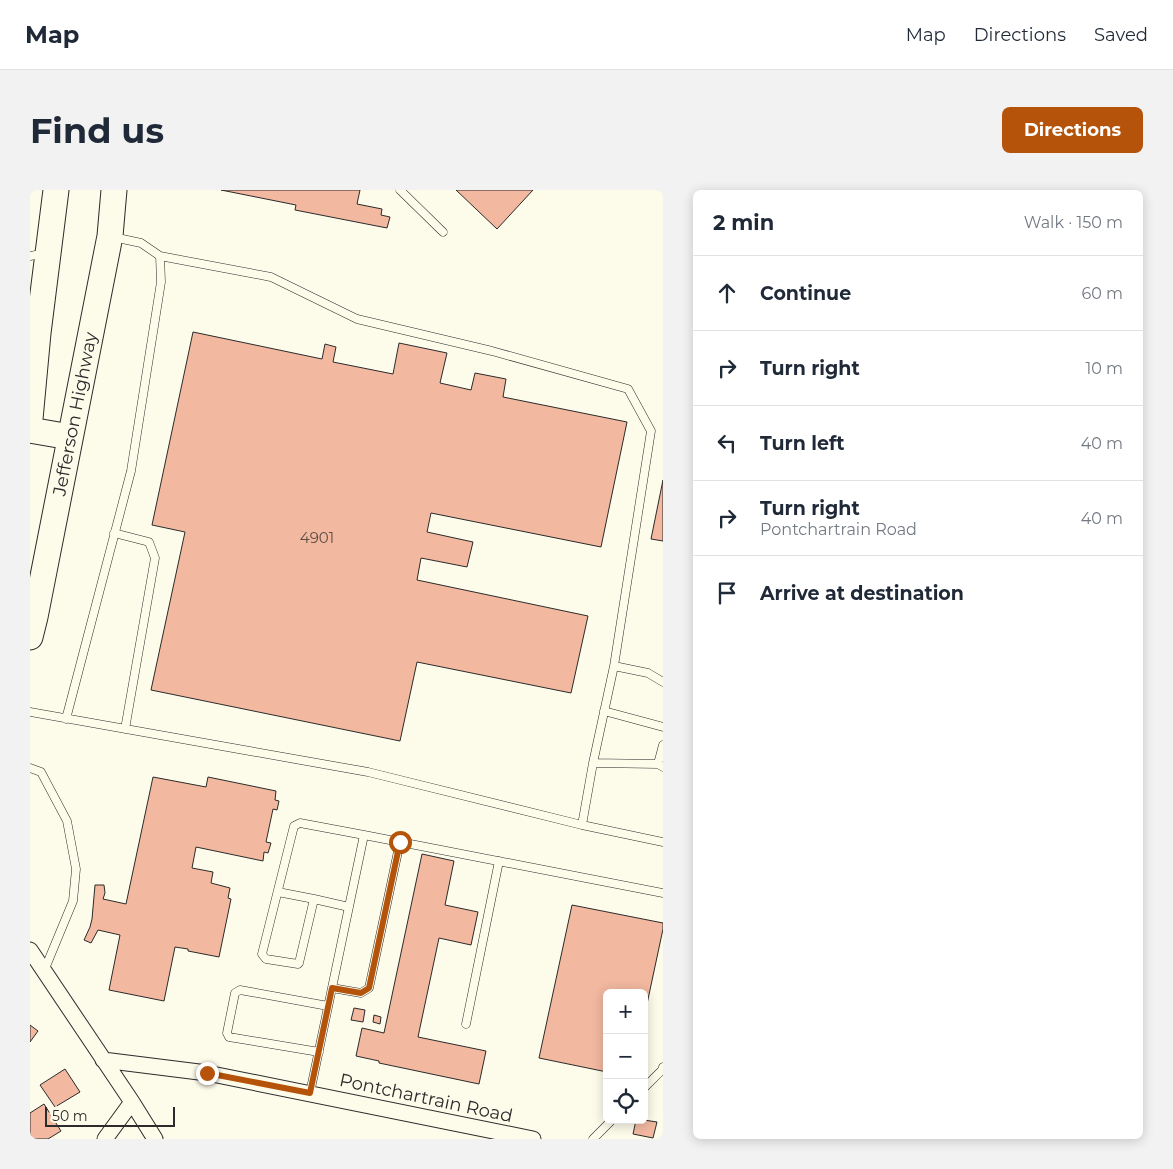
<!DOCTYPE html>
<meta charset="utf-8">
<style>
:root{--surface:#fff;--page:#f2f2f3;--text:#1f2937;--muted:#747a83;--line:#e0e1e3;--accent:#b45309}
body{margin:0;font-family:Montserrat,sans-serif;background:var(--page);color:var(--text)}
.controls{position:absolute;right:15px;bottom:15px;display:grid;overflow:hidden;border-radius:8px;box-shadow:0 2px 12px #0003}
.controls button{width:45px;height:45px;display:grid;place-items:center;padding:0;border:0;border-bottom:1px solid var(--line);background:var(--surface);color:var(--text);font:25px sans-serif}
.scale{position:absolute;left:15px;bottom:12px;width:130px;box-sizing:border-box;padding-left:5px;border:2px solid #2b2b2b;border-top:0;font-size:14px;line-height:18px;white-space:nowrap;color:#2b2b2b;-webkit-text-stroke:4px #fdfbea;paint-order:stroke}
.stop{position:absolute;width:15px;height:15px;margin:-11px;border:4px solid #b45309;border-radius:50%;background:#fff}
.stop.end{background:#b45309;border-color:#fff;box-shadow:0 1px 5px #0008}
.list{margin:0;padding:0;list-style:none}
h2{display:flex;justify-content:space-between;align-items:center;height:65px;margin:0;padding:0 20px;font-size:21px}
h2 small{font-size:16px;font-weight:400;color:var(--muted)}
.list li{display:grid;grid-template-columns:32px 1fr auto;gap:15px;align-items:center;box-sizing:border-box;height:75px;padding:0 20px;border-top:1px solid var(--line)}
.list b{display:block;font-size:19px;white-space:nowrap}
.list p{margin:0;font-size:16px;white-space:nowrap;color:var(--muted)}
.list em{font-size:16px;font-style:normal;color:var(--muted)}
.icon{flex:none;width:28px;height:28px;fill:none;stroke:currentColor;stroke-width:2;stroke-linecap:round;stroke-linejoin:round}
.map{position:relative;flex:none;width:633px;height:949px;overflow:hidden;border-radius:8px}
header{display:flex;align-items:center;gap:30px;box-sizing:border-box;height:70px;padding:0 25px;background:var(--surface);border-bottom:1px solid var(--line)}
header strong{font-size:24px}
nav{display:flex;gap:28px;margin-inline-start:auto;font-size:18px}
.intro{display:flex;align-items:center;justify-content:space-between;box-sizing:border-box;height:120px;padding:0 30px}
h1{margin:0;font-size:35px}
.button{padding:12px 22px;border-radius:8px;background:var(--accent);color:#fff;font-size:18px;font-weight:700}
main{display:flex;gap:30px;padding:0 30px}
aside{flex:1;background:var(--surface);border-radius:8px;box-shadow:0 2px 12px #0003}
.map>svg:first-child{display:block}
</style>
<header>
<strong>Map</strong>
<nav><a>Map</a><a>Directions</a><a>Saved</a></nav>
</header>
<div class="intro"><h1>Find us</h1><a class="button">Directions</a></div>
<main>
<div class="map">
<svg width="633" height="949" viewBox="0 0 633 949">
<rect width="100%" height="100%" fill="#fdfbea"/>
<path fill="#f2b8a0" stroke="#2b2b2b" d="M191,0H330L327,14L352,19L351,25L360,27L357,38L265,20L266,15Z
M426,0H503L467,39Z
M163,142L292,169L295,154L306,157L303,172L363,184L369,153L417,163L410,193L441,200L445,183L476,189L473,207L597,232L571,357L401,323L397,342L443,352L437,377L391,368L387,390L558,426L541,503L387,472L370,551L121,500L155,342L122,335Z
M633,290V351L621,349Z
M123,587L176,597L178,587L246,601L245,610L249,611L247,620L243,619L236,652L241,653L238,663L234,662L233,671L166,657L162,678L183,682L181,693L200,698L198,708L201,709L189,767L158,761V759L145,757L134,811L79,800L90,745L68,740L61,753L54,750L60,737L62,729L65,695H74L75,703L73,709L96,714Z
M392,664L424,671L415,715L448,722L441,755L409,748L388,847L456,861L449,894L349,873V871L326,866L332,838L354,843Z
M542,715L633,733V739L614,828V803H577V882L509,868Z
M324,818L335,820L333,832L321,830Z
M344,825L351,827L350,834L343,832Z
M0,835L8,841L0,852Z
M35,879L50,902L25,917L10,895Z
M14,914L31,941L18,949H3L0,944V923Z
M606,930H614L627,932L623,948L603,944Z"/>
<g fill="none" stroke-linecap="round" stroke-linejoin="round">
<g stroke="#2b2b2b" stroke-width="9">
<path id="service" d="M370,0L413,42
M0,66L15,63
M130,66L241,87L327,129L462,161L598,199L621,241L584,476L563,573L552,635
M84,343L119,352L125,368L95,539
M584,476L618,483L633,492
M574,521L633,537
M0,522L338,582L552,635L633,652
M36,529L101,281L131,92L130,66L111,53L83,47
M563,573L628,574L633,577
M628,574L633,555
M0,578L11,582L37,631L46,679L43,711L14,781
M248,702L284,709
M319,717L284,709L269,773L268,774L236,769L232,764L264,636L270,633L334,645
M302,798L331,803L339,798L370,652
M436,834L469,671
M289,862L199,847L197,843L205,803L210,800L298,816
M614,898L632,880L633,877
M280,903L334,645L633,703
M563,949L582,930"/>
</g>
<g stroke="#2b2b2b" stroke-width="17">
<path id="minor" d="M0,760L102,912L125,949
M73,870L177,883L503,949
M75,949L102,912"/>
</g>
<g stroke="#2b2b2b" stroke-width="27">
<path id="primary" d="M0,229L8,143L26,0
M0,240L40,247
M0,447L5,427L80,46L84,0"/>
</g>
<use href="#service" stroke="#fdfbea" stroke-width="8"/>
<use href="#minor" stroke="#fdfbea" stroke-width="15"/>
<use href="#primary" stroke="#fdfbea" stroke-width="25"/>
</g>
<g fill="none" stroke-linecap="round" stroke-linejoin="round">
<path stroke="#b45309" stroke-width="6" d="M177,883L280,903L302,798L331,803L339,798L370,652"/>
</g>
<g text-anchor="middle" dominant-baseline="central" stroke-width="4" stroke-linejoin="round" paint-order="stroke">
<g font-size="15" fill="#5d4e48">
<text x="287" y="347">4901</text>
</g>
<g font-size="18" fill="#2b2b2b" stroke="#fdfbea">
<text transform="translate(45 224) rotate(-79)">Jefferson Highway</text>
<text transform="translate(396 908) rotate(12)">Pontchartrain Road</text>
</g>
</g>
</svg>
<div class="controls">
<button>+</button>
<button>−</button>
<button><svg class="icon" aria-label="locate" viewBox="0 0 24 24"><circle cx="12" cy="12" r="6"/><path d="M12 2v4M12 18v4M2 12h4M18 12h4"/></svg></button>
</div>
<div class="scale">50 m</div>
<div class="stop" style="left:370px;top:652px"></div>
<div class="stop end" style="left:177px;top:883px"></div>
</div>
<aside>
<h2>2 min<small>Walk · 150 m</small></h2>
<ul class="list">
<li><svg class="icon" aria-label="ahead" viewBox="0 0 24 24"><path d="M12 20V5M6 11l6-6 6 6"/></svg><div><b>Continue</b></div><em>60 m</em></li>
<li><svg class="icon" aria-label="right" viewBox="0 0 24 24"><path d="M7 20v-9h11M14 6l5 5-5 5"/></svg><div><b>Turn right</b></div><em>10 m</em></li>
<li><svg class="icon" aria-label="left" viewBox="0 0 24 24"><path d="M17 20v-9H6M10 6l-5 5 5 5"/></svg><div><b>Turn left</b></div><em>40 m</em></li>
<li><svg class="icon" aria-label="right" viewBox="0 0 24 24"><path d="M7 20v-9h11M14 6l5 5-5 5"/></svg><div><b>Turn right</b><p>Pontchartrain Road</p></div><em>40 m</em></li>
<li><svg class="icon" aria-label="arrive" viewBox="0 0 24 24"><path d="M6 21V4h12l-3 4 3 4H6"/></svg><div><b>Arrive at destination</b></div></li>
</ul>
</aside>
</main>
